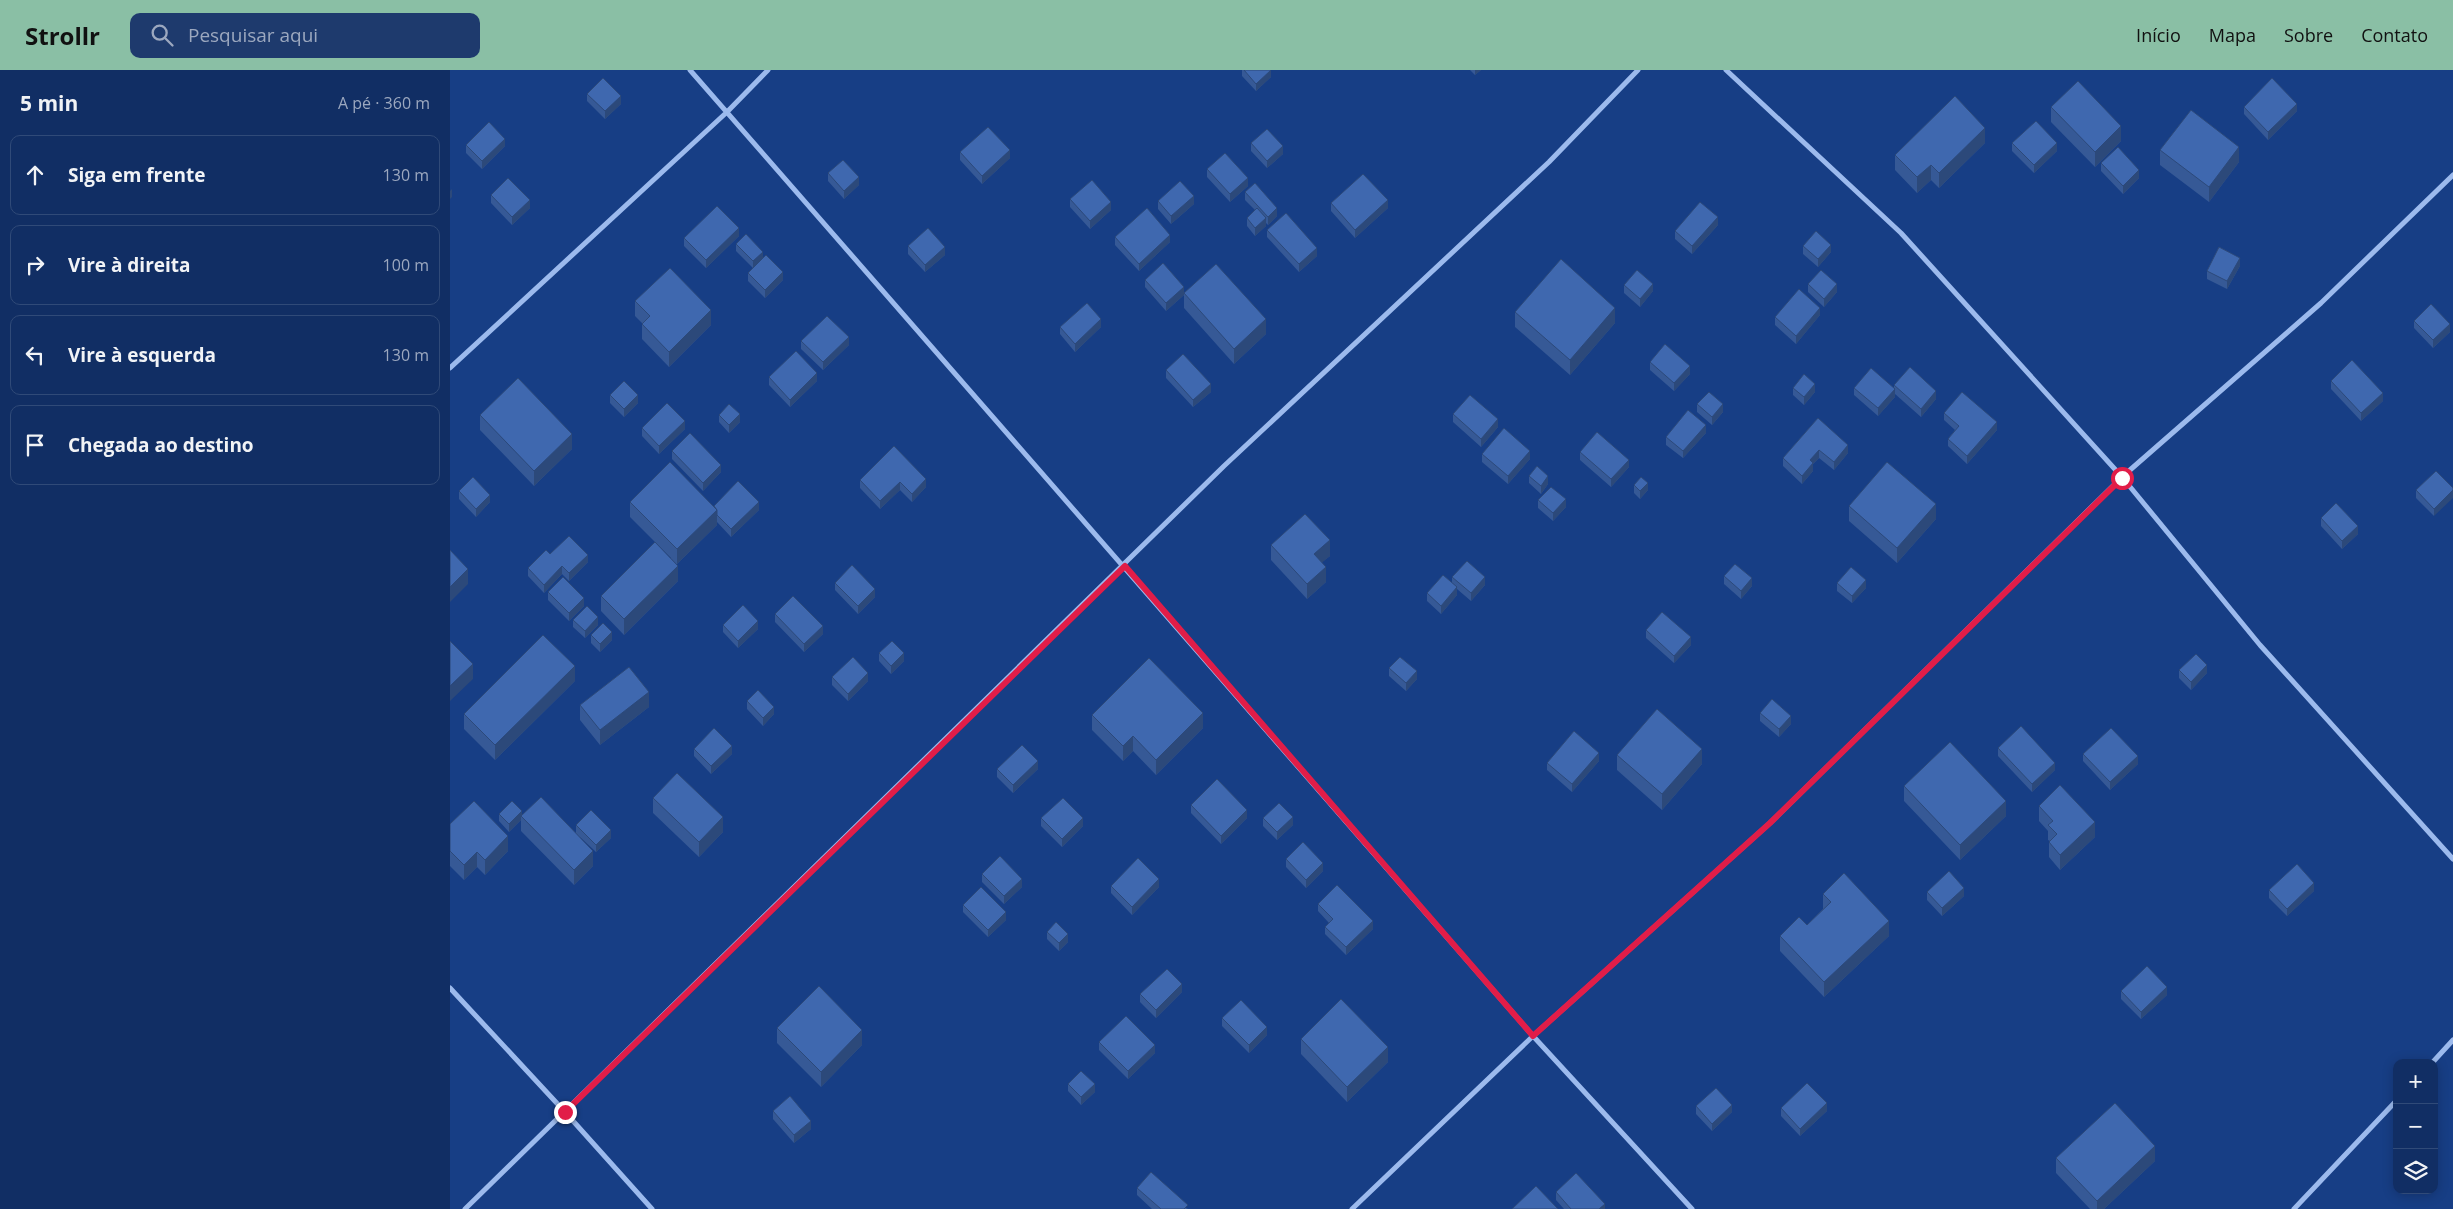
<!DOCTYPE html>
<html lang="pt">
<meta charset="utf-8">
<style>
:root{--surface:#112e64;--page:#1e3a6d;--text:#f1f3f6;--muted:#9ca8bf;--line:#304a78;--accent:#8abfa5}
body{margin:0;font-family:"Open Sans",sans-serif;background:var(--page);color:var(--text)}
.controls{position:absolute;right:15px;bottom:15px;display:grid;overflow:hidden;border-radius:10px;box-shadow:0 2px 12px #0003}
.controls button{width:45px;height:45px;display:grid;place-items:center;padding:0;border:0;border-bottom:1px solid var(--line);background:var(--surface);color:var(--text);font:25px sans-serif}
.stop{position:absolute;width:15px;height:15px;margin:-11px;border:4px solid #e11d48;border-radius:50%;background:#fff}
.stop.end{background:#e11d48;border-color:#fff;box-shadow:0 1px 5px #0008}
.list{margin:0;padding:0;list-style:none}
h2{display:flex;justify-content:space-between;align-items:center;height:65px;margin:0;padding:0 20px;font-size:21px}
h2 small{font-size:16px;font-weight:400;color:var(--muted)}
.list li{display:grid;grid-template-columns:32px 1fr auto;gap:15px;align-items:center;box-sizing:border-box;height:80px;margin:0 10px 10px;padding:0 10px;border:1px solid var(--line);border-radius:10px}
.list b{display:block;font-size:19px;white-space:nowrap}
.list em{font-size:16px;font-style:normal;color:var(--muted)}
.icon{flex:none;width:28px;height:28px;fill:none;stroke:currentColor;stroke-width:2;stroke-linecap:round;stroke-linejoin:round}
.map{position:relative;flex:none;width:2003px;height:1139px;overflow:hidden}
header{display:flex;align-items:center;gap:30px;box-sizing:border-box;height:70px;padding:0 25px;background:var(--accent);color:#111}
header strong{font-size:24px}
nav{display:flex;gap:28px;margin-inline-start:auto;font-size:18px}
.search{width:350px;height:45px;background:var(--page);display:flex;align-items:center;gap:12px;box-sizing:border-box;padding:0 18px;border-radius:10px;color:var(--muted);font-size:19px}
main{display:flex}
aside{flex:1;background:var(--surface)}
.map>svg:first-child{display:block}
</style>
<header>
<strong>Strollr</strong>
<div class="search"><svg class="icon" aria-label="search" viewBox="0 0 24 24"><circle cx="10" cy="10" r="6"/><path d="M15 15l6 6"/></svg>Pesquisar aqui</div>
<nav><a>Início</a><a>Mapa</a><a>Sobre</a><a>Contato</a></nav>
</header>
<main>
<aside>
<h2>5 min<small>A pé · 360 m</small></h2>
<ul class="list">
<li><svg class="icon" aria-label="ahead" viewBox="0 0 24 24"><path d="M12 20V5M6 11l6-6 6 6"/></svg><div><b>Siga em frente</b></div><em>130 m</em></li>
<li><svg class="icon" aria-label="right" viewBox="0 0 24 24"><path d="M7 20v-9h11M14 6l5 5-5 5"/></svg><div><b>Vire à direita</b></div><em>100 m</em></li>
<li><svg class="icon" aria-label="left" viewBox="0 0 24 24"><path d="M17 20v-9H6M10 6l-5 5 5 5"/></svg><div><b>Vire à esquerda</b></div><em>130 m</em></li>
<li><svg class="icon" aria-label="arrive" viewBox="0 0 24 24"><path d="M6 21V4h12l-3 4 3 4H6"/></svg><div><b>Chegada ao destino</b></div></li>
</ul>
</aside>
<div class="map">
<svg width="2003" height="1139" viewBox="0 0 2003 1139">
<rect width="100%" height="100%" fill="#173e85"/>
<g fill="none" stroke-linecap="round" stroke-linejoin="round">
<path stroke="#9cbaed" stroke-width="5" d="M240,0L1083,966L1242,1139
M1276,0L1451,163L1672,407L1810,575L2003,789
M0,298L277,42L318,0
M0,918L115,1042L202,1139
M1982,993L2003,970
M15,1139L774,396L1099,92L1188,0
M902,1139L1083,966L1320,753L1672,407L1871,233L2003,105
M1844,1139L1947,1030"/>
</g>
<path fill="#365996" d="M792,0H821V7L806,21L792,6Z
M1020,0H1031L1025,5Z
M137,24L171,34L155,49L137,31Z
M1601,37L1671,71L1645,97L1601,52Z
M1794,37L1847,41L1818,70L1794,44Z
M801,73L833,84L817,98L801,81Z
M1535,73L1489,118L1481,110L1467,123L1445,100V85Z
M1562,73L1607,81L1584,103L1562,81Z
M16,75L55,76L32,99L16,83Z
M1710,80L1789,92L1759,132L1710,95Z
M510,82L560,88L532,114L510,90Z
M1651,93L1689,108L1673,124L1651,101Z
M757,99L798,116L780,132L757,107Z
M378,103L409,115L394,129L378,111Z
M795,122L827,146L818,155L816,153V156L805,166L797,156V148L805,140L795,130Z
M41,125L80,138L62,155L41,133Z
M620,129L661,140L640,159L620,137Z
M708,131L744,134L721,154L708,139Z
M881,133L938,138L905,168L881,141Z
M1268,155L1242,184L1225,169V161Z
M817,160L867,186L849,202L817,167Z
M289,166L256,198L234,176V168Z
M665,167L720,172L689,201L665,175Z
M286,174L313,188L333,210L315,228L298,211V203L303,198L286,181Z
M458,176L495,185L475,202L458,184Z
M1353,176L1381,182L1368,197L1353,184Z
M1790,196L1777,219L1757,209V201Z
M695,210L734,225L716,241L695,217Z
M1358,214L1387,222L1374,237L1358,222Z
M1174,215L1203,221L1190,237L1174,223Z
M734,223L816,264L784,294L734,238Z
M185,231L261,255L219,297L192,269V253L185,246Z
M1065,242L1165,253L1120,305L1065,257Z
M1370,245L1346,274L1325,255V247Z
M1964,251L2000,262L1983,278L1964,258Z
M610,257H651L625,282L610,264Z
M351,271L399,275L373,300L351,279Z
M1200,292L1240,304L1224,321L1200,300Z
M716,300L761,322L743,337L716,308Z
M319,307L367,311L340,337L319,315Z
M1881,311L1933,331L1911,351L1881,319Z
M1444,315L1486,329L1471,347L1445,324V327L1428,346L1404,325V318H1444Z
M1343,318L1365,322L1354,335L1343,325Z
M160,325L188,333L174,347L160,333Z
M1247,334L1273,342L1262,355L1247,342Z
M1494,343L1547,360L1517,394L1498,376V369L1505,360L1494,350Z
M1003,344L1048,357L1031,377L1003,352Z
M30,345L122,379L84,416L30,360Z
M269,345L290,352L279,363L269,352Z
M1368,348L1398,383L1384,400L1369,388L1363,394V401L1352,414L1333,396V388Z
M192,358L235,359L209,384L192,366Z
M1256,363L1233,388L1216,375V367Z
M444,376L476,417L462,432L450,420L430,439L410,418V410Z
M222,381L271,402L253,421L222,389Z
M1130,382L1179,397L1161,417L1130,390Z
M1032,384L1080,389L1058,414L1032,392Z
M1986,401L1984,446L1966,428V420Z
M1079,406L1098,414L1091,424L1079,413Z
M1184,415L1198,420L1190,429L1184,423Z
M9,421L40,432L26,447L9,429Z
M1088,430L1116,437L1103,451L1088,438Z
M180,432L264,436L309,440L281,467L267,452V455L227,494L228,511L174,565L151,541V526L221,488L180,447Z
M1399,436L1486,449L1447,493L1399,451Z
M1871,448L1908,464L1892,479L1871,456Z
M821,475L880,486L872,492L876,512L857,529L821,490Z
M100,484L138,492L119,511L112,504L94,523L78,506V498Z
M1274,506L1302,516L1291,529L1274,514Z
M1002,507L1035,515L1021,531L1007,519V525L991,544L977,531V523L1002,512Z
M385,513L425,527L408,544L385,520Z
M1387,513L1416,518L1402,533L1387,521Z
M98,522L134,536L119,551L98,530Z
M325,544L373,564L354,582L325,552Z
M123,550L148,555L135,568L123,557Z
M273,555L308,559L288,578L273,562Z
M1196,560L1241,575L1224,593L1196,568Z
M141,565L162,570L150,582L141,573Z
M429,583L454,591L441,604L429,591Z
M939,598L967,609L956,621L939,606Z
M1729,600L1757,603L1741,620L1729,608Z
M382,607L418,611L398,631L382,615Z
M125,611L45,690L14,659V644Z
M297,631L324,644L313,656L297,639Z
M130,635L199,637L150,675L130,650Z
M1310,643L1341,654L1329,667L1310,651Z
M642,645L753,658L706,705L683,681L673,691L642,660Z
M1548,678L1605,700L1582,722L1548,686Z
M244,679L282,684L261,704L244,686Z
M1633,684L1688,694L1660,720L1633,691Z
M1167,685L1252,694L1212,740L1167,700Z
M1149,691L1122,722L1097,700V693Z
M547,699H588L563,723L547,707Z
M1454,716L1556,746L1510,790L1454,731Z
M203,728L273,762L249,787L203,743Z
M741,735L797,748L771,774L741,743Z
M1589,736L1645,767L1610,800L1599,787V772L1600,771L1598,770V761L1589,751Z
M49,744H72L126,763V755L161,768L146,782L130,767L143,796L124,815L71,761V750L59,762L49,751Z
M591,748L633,756L612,777L591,756Z
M813,748L843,755L827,770L813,756Z
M0,754L58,781L35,805L27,797L14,810L0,796Z
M836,789L873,801L856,818L836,797Z
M532,804L572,817L554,834L532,812Z
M661,816L709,817L682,845L661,823Z
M1819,820L1864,821L1837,846L1819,828Z
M1477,822L1514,826L1492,846L1477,830Z
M1373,824L1439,866L1374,927L1330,881V866L1357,855L1373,839Z
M868,834L923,859L896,885L875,864V857L879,853L868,841Z
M513,835L556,850L538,867L513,842Z
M597,862L618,872L609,881L597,869Z
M1671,921L1717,925L1691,949L1671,929Z
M732,922L706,948L690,932V924Z
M772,948L817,965L799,983L772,956Z
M327,958L412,975L371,1017L327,973Z
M851,969L938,992L897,1032L851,984Z
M649,972L705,983L678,1009L649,980Z
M618,1014L645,1022L631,1035L618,1021Z
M1246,1036L1282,1042L1262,1061L1246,1044Z
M1331,1038L1377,1041L1350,1066L1331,1046Z
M323,1041L361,1059L344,1073L323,1049Z
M1606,1088L1705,1091L1654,1139H1640L1606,1103Z
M687,1118L738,1139H702L687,1125Z
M1106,1122L1155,1139H1114L1106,1130Z"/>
<path fill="#2c497a" d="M821,0V7L806,21V14Z
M1025,0H1031L1025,5Z
M171,26V34L155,49V41Z
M1847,34V41L1818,70V62Z
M1671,56V71L1645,97V82Z
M1535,58V73L1489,118V103Z
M55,69V76L32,99V91Z
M1607,73V81L1584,103V95Z
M833,76V84L817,98V91Z
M1789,77V92L1759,132V117Z
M560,80V88L532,114V106Z
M1481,95V110L1467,123V107Z
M1689,100V108L1673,124V116Z
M409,107V115L394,129V121Z
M798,108V116L780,132V124Z
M2,119V127L0,129V121Z
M744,126V134L721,154V146Z
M80,130V138L62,155V147Z
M938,130V138L905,168V160Z
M661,132V140L640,159V151Z
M827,138V146L818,155V147Z
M1268,147V155L1242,184V176Z
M816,148V156L805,166V158Z
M289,158V166L256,198V190Z
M720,165V172L689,201V194Z
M1381,175V182L1368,197V189Z
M495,177V185L475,202V195Z
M867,178V186L849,202V194Z
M313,182V189L303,199V191Z
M1790,188V196L1777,219V211Z
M333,202V210L315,228V220Z
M1203,214V221L1190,237V229Z
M1387,214V222L1374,237V229Z
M734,217V225L716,241V233Z
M1165,238V253L1120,305V290Z
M1370,238V245L1346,274V266Z
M261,240V255L219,297V282Z
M651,249V257L625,282V274Z
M816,249V264L784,294V279Z
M2000,254V262L1983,278V270Z
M399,267V275L373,300V292Z
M1240,296V304L1224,321V313Z
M367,303V311L340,337V330Z
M761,314V322L743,337V330Z
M1365,314V322L1354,335V327Z
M1445,319V327L1428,346V338Z
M1486,321V329L1471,347V339Z
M1933,323V331L1911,351V343Z
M188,325V333L174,347V339Z
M1273,334V342L1262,355V347Z
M290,344V352L279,363V355Z
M1048,349V357L1031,377V369Z
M235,351V359L209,384V376Z
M1547,352V360L1517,394V386Z
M1256,355V363L1233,388V381Z
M122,364V379L84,416V401Z
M1398,375V383L1384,400V392Z
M1369,380V388L1363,394V401L1352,414V406L1360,390Z
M1080,381V389L1058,414V406Z
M1179,390V397L1161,417V409Z
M271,395V402L253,421V413Z
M1098,406V414L1091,424V416Z
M476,409V417L462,432V424Z
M450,412V420L430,439V431Z
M1198,413V420L1190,429V421Z
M2003,420V428L1984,446V439Z
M40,425V432L26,447V439Z
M1116,429V437L1103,451V443Z
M309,432V440L281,467V459Z
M1486,434V449L1447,493V478Z
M267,440V455L227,494V479Z
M1908,456V464L1892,479V471Z
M880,470V486L864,499V484Z
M138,485V492L119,511V503Z
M112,496V504L94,523V515Z
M228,496V511L174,565V549Z
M876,497V512L857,529V514Z
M18,499V514L0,532V517Z
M1035,507V515L1021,531V523Z
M1302,508V516L1291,529V521Z
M1416,510V518L1402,533V526Z
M1007,517V525L991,544V536Z
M425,519V527L408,544V536Z
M134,528V536L119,551V543Z
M148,547V555L135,568V561Z
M308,551V559L288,578V571Z
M373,556V564L354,582V574Z
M162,562V570L150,582V574Z
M1241,567V575L1224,593V586Z
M454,583V591L441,604V596Z
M23,594V609L0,631V616Z
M1757,595V603L1741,620V612Z
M125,596V611L45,690V675Z
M967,601V609L956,621V613Z
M418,603V611L398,631V624Z
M199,622V637L150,675V660Z
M324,637V644L313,656V648Z
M753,643V658L706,705V690Z
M1341,646V654L1329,667V659Z
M683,666V681L673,691V676Z
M282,676V684L261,704V696Z
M1252,679V694L1212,740V724Z
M1149,683V691L1122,722V714Z
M1688,686V694L1660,720V712Z
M588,691V699L563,723V715Z
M1605,693V700L1582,722V714Z
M1556,731V746L1510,790V775Z
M797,740V748L771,774V766Z
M72,741V747L71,746V750L59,762V754Z
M273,747V762L249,787V772Z
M843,747V755L827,770V762Z
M633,748V756L612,777V769Z
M1645,752V767L1610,800V785Z
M161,760V768L146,782V775Z
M58,766V781L35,805V790Z
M143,781V796L124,815V800Z
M27,782V797L14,810V795Z
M873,793V801L856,818V810Z
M572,809V817L554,834V826Z
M709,809V817L682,845V837Z
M1864,813V821L1837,846V839Z
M1514,818V826L1492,846V838Z
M556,842V850L538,867V860Z
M923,851V859L896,885V877Z
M1439,851V866L1374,927V912Z
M618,864V872L609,881V873Z
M732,914V922L706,948V940Z
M1717,917V925L1691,949V942Z
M817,957V965L799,983V975Z
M412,960V975L371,1017V1002Z
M705,975V983L678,1009V1001Z
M938,977V992L897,1032V1017Z
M645,1014V1022L631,1035V1027Z
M1377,1033V1041L1350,1066V1059Z
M1282,1035V1042L1262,1061V1054Z
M361,1051V1059L344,1073V1065Z
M1705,1076V1091L1654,1139H1647V1131Z
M1155,1134V1139H1149Z"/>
<path fill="#3f68af" stroke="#2c497a" d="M794,0H821L806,14Z
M153,8L171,26L155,41L137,24Z
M1822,8L1847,34L1818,62L1794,37Z
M1628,11L1671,56L1645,82L1601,37Z
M1505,26L1535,58L1489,103L1481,95L1467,107L1445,85Z
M1741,40L1789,77L1759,117L1710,80Z
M1586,51L1607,73L1584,95L1562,73Z
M39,52L55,69L32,91L16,75Z
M538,57L560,80L532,106L510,82Z
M817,59L833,76L817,91L801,73Z
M1668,77L1689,100L1673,116L1651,93Z
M775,83L798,108L780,124L757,99Z
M393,90L409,107L394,121L378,103Z
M913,104L938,130L905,160L881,133Z
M58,108L80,130L62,147L41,125Z
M642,110L661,132L640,151L620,129Z
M730,111L744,126L721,146L708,131Z
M805,113L827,138L818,147L795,122Z
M1250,132L1268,147L1242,176L1225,161Z
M267,136L289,158L256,190L234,168Z
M697,138L720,165L689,194L665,167Z
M807,138L816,148L805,158L797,148Z
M836,143L867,178L849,194L817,160Z
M478,158L495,177L475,195L458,176Z
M1366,161L1381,175L1368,189L1353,176Z
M296,164L313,182L303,191L286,174Z
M1769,177L1790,188L1777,211L1757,201Z
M316,185L333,202L315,220L298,203Z
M1111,189L1165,238L1120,290L1065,242Z
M713,193L734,217L716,233L695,210Z
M766,194L816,249L784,279L734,223Z
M220,198L261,240L219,282L192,254L200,246L185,231Z
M1187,200L1203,214L1190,229L1174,215Z
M1371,200L1387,214L1374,229L1358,214Z
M1349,219L1370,238L1346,266L1325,247Z
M637,233L651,249L625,274L610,257Z
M1981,234L2000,254L1983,270L1964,251Z
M377,246L399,267L373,292L351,271Z
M1215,274L1240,296L1224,313L1200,292Z
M346,281L367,303L340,330L319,307Z
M733,284L761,314L743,330L716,300Z
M1902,290L1933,323L1911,343L1881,311Z
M1460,297L1486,321L1471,339L1444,315Z
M1421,298L1445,319L1428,338L1404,318Z
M1354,304L1365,314L1354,327L1343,318Z
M68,308L122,364L84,401L30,345Z
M174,311L188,325L174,339L160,325Z
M1259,322L1273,334L1262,347L1247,334Z
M1512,322L1547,352L1517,386L1498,369L1509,356L1494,343Z
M1020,325L1048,349L1031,369L1003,344Z
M217,333L235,351L209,376L192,358Z
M279,334L290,344L279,355L269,345Z
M1238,340L1256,355L1233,381L1216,367Z
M1368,348L1398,375L1384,392L1369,380L1360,390L1363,393L1352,406L1333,388Z
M1054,358L1080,381L1058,406L1032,384Z
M1147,362L1179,390L1161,409L1130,382Z
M240,363L271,395L253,413L222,381Z
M444,376L476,409L462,424L450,412L430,431L410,410Z
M220,392L267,440L227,479L180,432Z
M1437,392L1486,434L1447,478L1399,436Z
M1087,396L1098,406L1091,416L1079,406Z
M1986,401L2003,418V420L1984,439L1966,420Z
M23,407L40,425L26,439L9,421Z
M1191,407L1198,413L1190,421L1184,415Z
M288,411L309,432L281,459L267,445V440L264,436Z
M1101,417L1116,429L1103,443L1088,430Z
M1886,433L1908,456L1892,471L1871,448Z
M855,444L880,470L864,484L876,497L857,514L821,475Z
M119,466L138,485L119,503L112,496L94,515L78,498L96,480L100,484Z
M205,472L228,496L174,549L151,526Z
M0,480L18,499L0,517Z
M1017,491L1035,507L1021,523L1002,507Z
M1285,494L1302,508L1291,521L1274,506Z
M402,495L425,519L408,536L385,513Z
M1401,497L1416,510L1402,526L1387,513Z
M993,505L1007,517L991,536L977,523Z
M113,507L134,528L119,543L98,522Z
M343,526L373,556L354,574L325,544Z
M293,535L308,551L288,571L273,555Z
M137,536L148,547L135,561L123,550Z
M1212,542L1241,567L1224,586L1196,560Z
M153,553L162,562L150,574L141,565Z
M93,565L125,596L45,675L14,644Z
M0,571L23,594L0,616Z
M442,571L454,583L441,596L429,583Z
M1746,584L1757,595L1741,612L1729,600Z
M403,587L418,603L398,624L382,607Z
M950,587L967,601L956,613L939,598Z
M699,588L753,643L706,690L683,666L673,676L642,645Z
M179,597L199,622L150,660L130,635Z
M308,620L324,637L313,648L297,631Z
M1322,629L1341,646L1329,659L1310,643Z
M1207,639L1252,679L1212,724L1167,685Z
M1571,656L1605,693L1582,714L1548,678Z
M264,658L282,676L261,696L244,679Z
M1661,658L1688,686L1660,712L1633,684Z
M1124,661L1149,683L1122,714L1097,693Z
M1500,672L1556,731L1510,775L1454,716Z
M572,675L588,691L563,715L547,699Z
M227,703L273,747L249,772L203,728Z
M767,709L797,740L771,766L741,735Z
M1610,715L1645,752L1610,785L1599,772L1607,764L1598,755L1603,751L1589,736Z
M91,727L143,781L124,800L71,746Z
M613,728L633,748L612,769L591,748Z
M24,731L58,766L35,790L27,782L14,795L0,781V754Z
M62,731L72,741L59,754L49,744Z
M829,733L843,747L827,762L813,748Z
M141,740L161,760L146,775L126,755Z
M853,772L873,793L856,810L836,789Z
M550,786L572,809L554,826L532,804Z
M688,788L709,809L682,837L661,816Z
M1847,794L1864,813L1837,839L1819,820Z
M1499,801L1514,818L1492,838L1477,822Z
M1394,803L1439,851L1374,912L1330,866L1349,847L1357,855L1381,832L1373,824Z
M887,815L923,851L896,877L875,857L883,849L868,834Z
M531,817L556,842L538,860L513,835Z
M606,852L618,864L609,873L597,862Z
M1697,896L1717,917L1691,942L1671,921Z
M717,899L732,914L706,940L690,924Z
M369,916L412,960L371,1002L327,958Z
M891,929L938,977L897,1017L851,969Z
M791,930L817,957L799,975L772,948Z
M676,946L705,975L678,1001L649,972Z
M631,1001L645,1014L631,1027L618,1014Z
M1357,1013L1377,1033L1350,1059L1331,1038Z
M1266,1018L1282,1035L1262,1054L1246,1036Z
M340,1026L361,1051L344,1065L323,1041Z
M1665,1033L1705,1076L1647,1131L1606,1088Z
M701,1102L738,1135L734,1139H711L687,1118Z
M1126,1103L1155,1134L1149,1139H1121L1106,1122Z
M1086,1116L1108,1139H1062Z"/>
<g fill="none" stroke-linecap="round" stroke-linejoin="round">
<path stroke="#e11d48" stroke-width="6" d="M115,1042L675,496L1083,966L1320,753L1672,408"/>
</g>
</svg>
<div class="controls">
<button>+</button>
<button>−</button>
<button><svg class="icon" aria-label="layers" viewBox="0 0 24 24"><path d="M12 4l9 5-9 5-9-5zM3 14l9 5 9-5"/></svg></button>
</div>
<div class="stop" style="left:1672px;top:408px"></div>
<div class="stop end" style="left:115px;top:1042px"></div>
</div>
</main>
